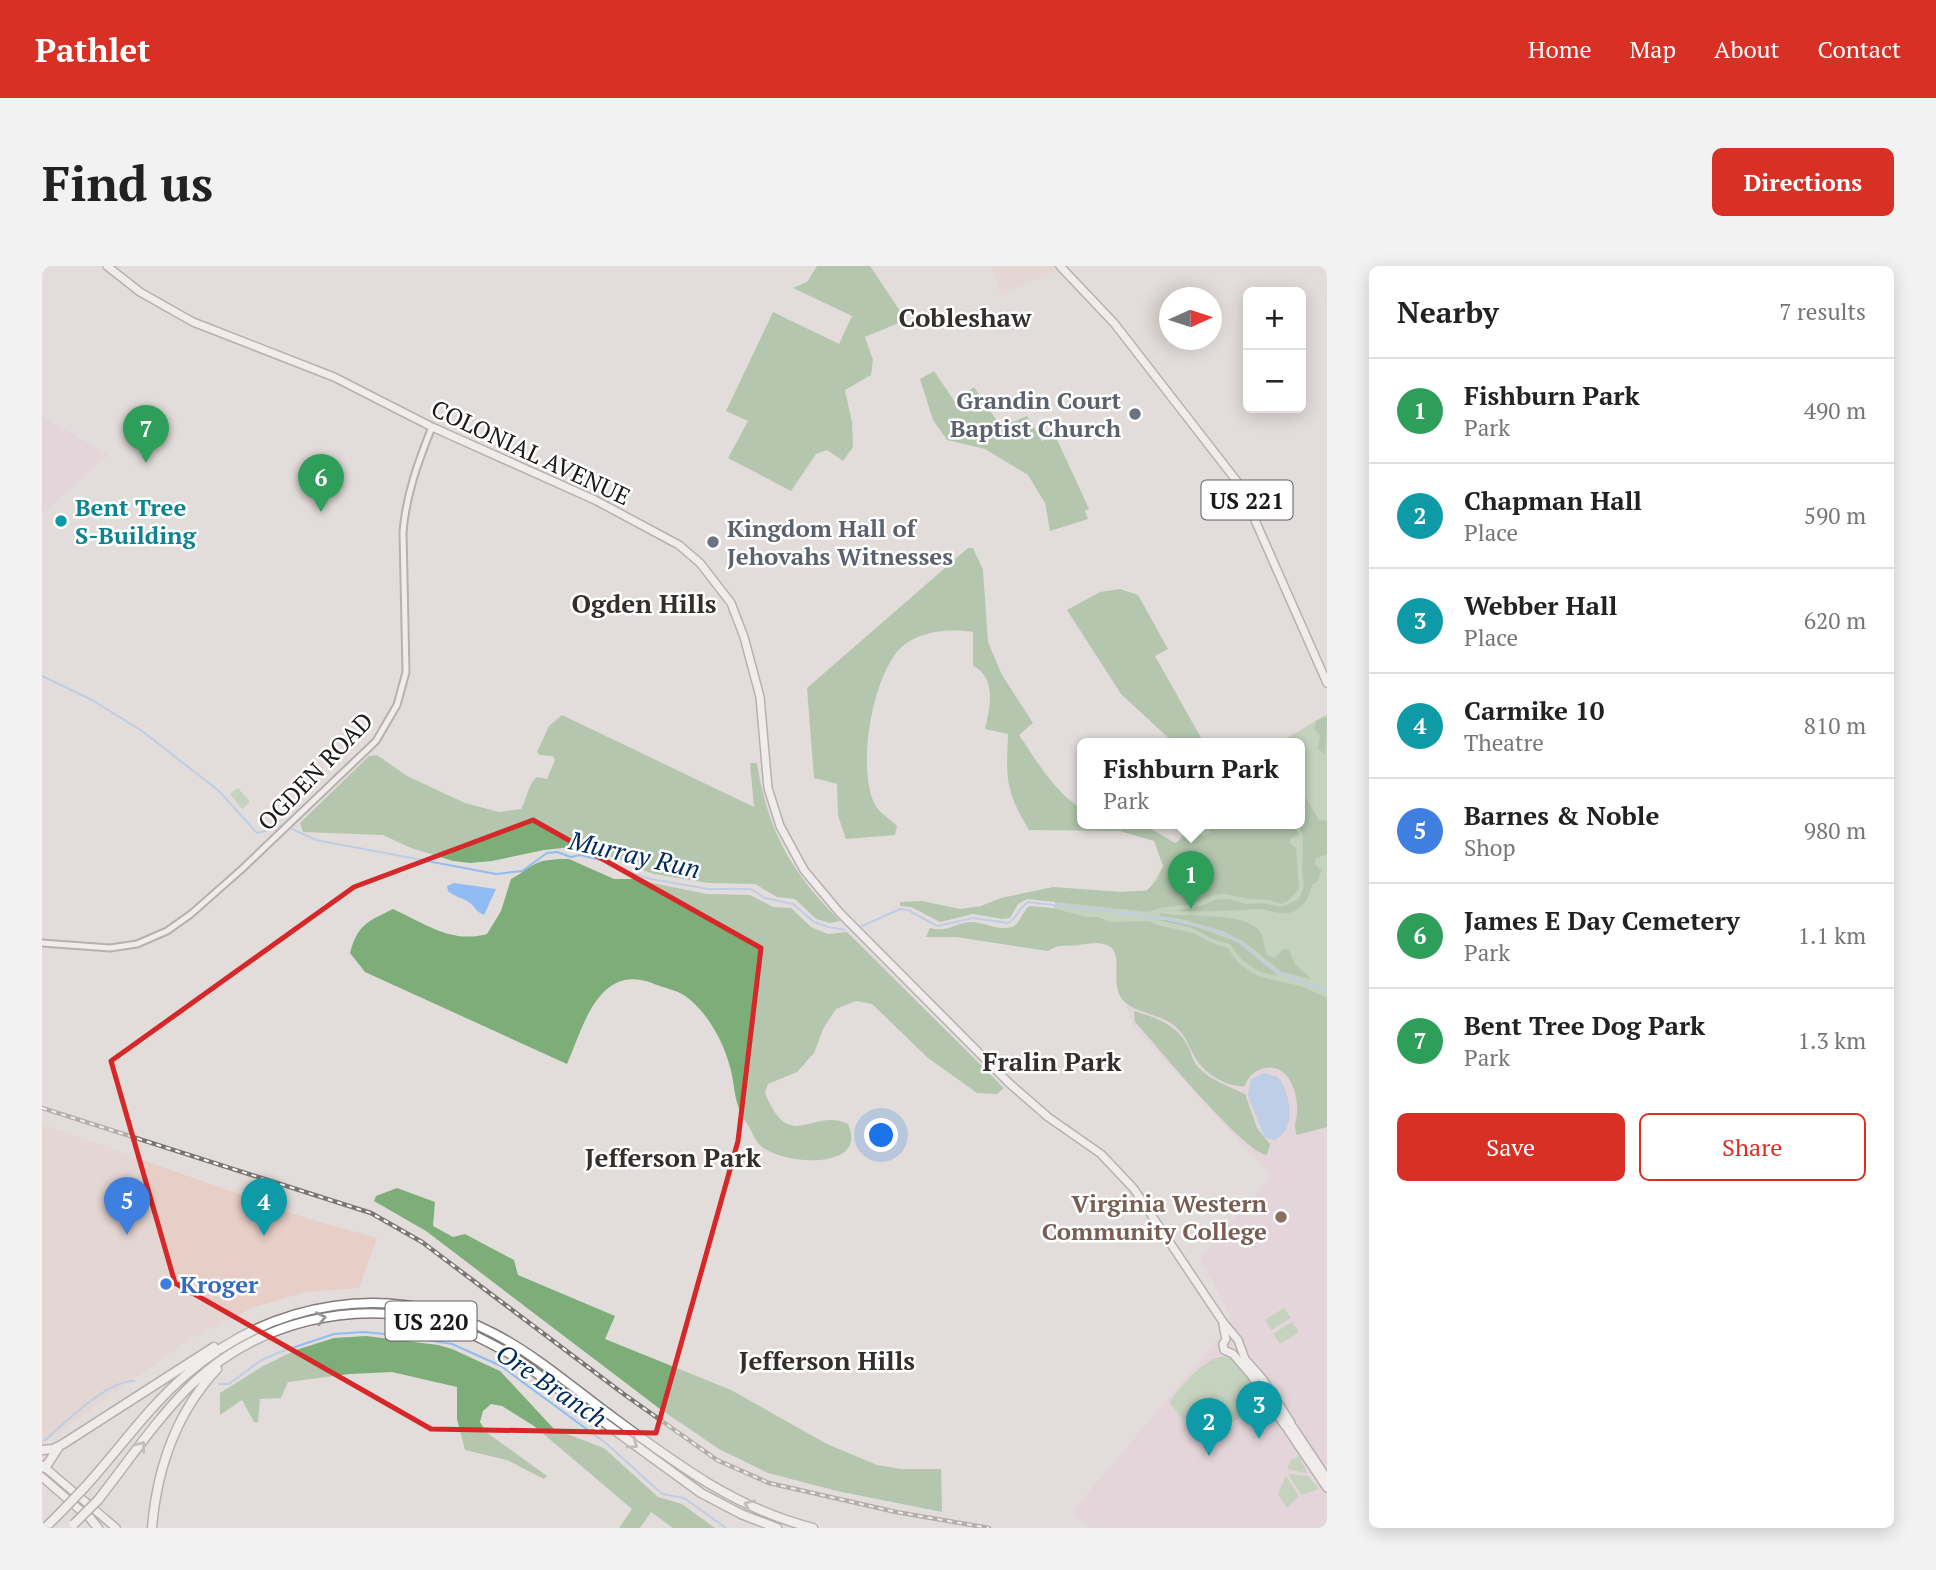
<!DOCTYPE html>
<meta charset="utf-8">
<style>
:root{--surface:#fff;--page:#f2f2f2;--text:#222;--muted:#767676;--line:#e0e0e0;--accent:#d93025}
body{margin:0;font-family:"PT Serif",serif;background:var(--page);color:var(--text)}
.controls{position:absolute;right:21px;top:21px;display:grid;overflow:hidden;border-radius:10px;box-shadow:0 4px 18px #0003}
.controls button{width:63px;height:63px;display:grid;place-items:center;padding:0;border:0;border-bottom:2px solid var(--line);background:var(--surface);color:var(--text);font:35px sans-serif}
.compass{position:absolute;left:1117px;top:21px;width:63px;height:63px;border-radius:50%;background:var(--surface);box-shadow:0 4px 18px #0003;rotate:87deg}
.you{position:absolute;left:840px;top:870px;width:24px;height:24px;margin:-18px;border:5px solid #fff;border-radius:50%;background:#1a73e8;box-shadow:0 0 0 10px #1a73e833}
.badge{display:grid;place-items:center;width:46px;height:46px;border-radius:50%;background:var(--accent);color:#fff;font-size:23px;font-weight:700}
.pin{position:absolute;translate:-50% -58px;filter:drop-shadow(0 2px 4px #0008)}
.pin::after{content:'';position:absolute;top:37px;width:24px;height:21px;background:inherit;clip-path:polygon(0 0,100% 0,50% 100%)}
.popup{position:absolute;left:1035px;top:472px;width:228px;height:91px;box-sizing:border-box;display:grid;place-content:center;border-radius:10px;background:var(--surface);filter:drop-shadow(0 2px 5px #0005);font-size:23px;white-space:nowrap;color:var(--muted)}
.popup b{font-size:26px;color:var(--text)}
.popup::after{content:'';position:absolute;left:50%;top:100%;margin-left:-14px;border:14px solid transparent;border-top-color:var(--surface)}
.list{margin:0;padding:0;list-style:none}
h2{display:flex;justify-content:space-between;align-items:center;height:91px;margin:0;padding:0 28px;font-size:30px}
h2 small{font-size:23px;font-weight:400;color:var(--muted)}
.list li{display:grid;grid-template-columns:46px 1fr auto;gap:21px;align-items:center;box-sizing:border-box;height:105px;padding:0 28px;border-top:2px solid var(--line)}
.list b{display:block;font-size:26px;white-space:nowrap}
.list p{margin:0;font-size:23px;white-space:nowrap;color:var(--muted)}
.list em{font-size:23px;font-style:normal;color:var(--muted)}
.actions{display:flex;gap:14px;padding:21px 28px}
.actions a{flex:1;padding:16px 0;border:2px solid var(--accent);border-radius:10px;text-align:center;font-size:24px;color:var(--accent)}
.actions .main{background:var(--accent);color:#fff}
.map{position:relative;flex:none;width:1285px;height:1262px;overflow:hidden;border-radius:10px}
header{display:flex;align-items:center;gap:42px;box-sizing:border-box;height:98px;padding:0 35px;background:var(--accent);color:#fff}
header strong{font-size:33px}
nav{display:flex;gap:38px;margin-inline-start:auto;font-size:24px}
.intro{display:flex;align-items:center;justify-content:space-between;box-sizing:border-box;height:168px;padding:0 42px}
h1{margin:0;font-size:49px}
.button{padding:18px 32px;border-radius:10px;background:var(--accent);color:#fff;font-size:24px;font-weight:700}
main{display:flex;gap:42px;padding:0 42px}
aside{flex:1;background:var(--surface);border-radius:10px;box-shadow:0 4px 18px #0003}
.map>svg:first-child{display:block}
</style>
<header>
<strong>Pathlet</strong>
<nav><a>Home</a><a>Map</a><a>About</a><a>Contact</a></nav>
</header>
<div class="intro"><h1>Find us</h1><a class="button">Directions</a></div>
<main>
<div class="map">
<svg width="1285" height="1262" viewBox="0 0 1285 1262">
<rect width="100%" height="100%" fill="#e2ddda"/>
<path fill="#e7cec7" d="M949,0H1024L959,29Z
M0,858L264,952L335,972L317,1022L264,1026L212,1041L147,1074L0,1178Z"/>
<path fill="#e4cdd9" d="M0,150L66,189L0,248Z
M1078,683L1285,832V1262H1047L1030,1246L1191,1055L1158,992L1229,910L1090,758L1073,699Z"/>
<path fill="#a0c59b" d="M1285,448V827L1079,679L1011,660L1014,622L1077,626L1107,624L1147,557H1258V477H1237Z
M196,522L208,536L200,543L188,528Z
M1242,1042L1249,1052L1229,1064L1223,1054Z
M1250,1056L1257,1066L1238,1078L1231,1068Z
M1183,1090L1194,1095L1222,1136L1189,1157L1160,1165L1152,1149L1141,1154L1128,1137V1135C1142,1118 1160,1093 1183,1090Z
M1257,1190L1265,1207L1245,1203L1249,1194Z
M1246,1208L1266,1210L1277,1223L1259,1229Z
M1244,1210L1257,1230L1245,1242L1236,1228Z"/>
<path fill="#7dad78" d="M775,0H828L864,54L823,71L831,94L829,109L803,124L810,156L811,181L801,195L785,184L774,188L749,225L686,192L706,155L684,145L731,46L797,78L810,50L751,22L765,16Z
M892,105L913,136L932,121L959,161L985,150L1000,175L1013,169L1047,243L1043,245L1046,253L1008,265L1003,237L986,209L943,183L905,174L891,154L878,113Z
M926,282H931L941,304L946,376L960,409L991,457L977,469C995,495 1012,526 1040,543V557H1099L1133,577L1139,574L1149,558L1152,559L1155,567L1161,570L1167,568L1169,557H1251L1257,569L1249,572L1247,576L1254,582L1257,623L1246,635L1239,638L1227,634L1207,633L1183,628L1171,629L1149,638L1118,642L1106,646L985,633L976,638L968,652L960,653L931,648L898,656L869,641L858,640V636L880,635L918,643L939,640L959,632L1011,621L1080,626L1104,625L1115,614L1121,600L1112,575L1078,565L987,564C963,524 964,513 966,468L943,463C948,442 955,411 931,400V366C905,362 869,365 852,390C829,423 816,500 832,537C836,546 848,553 855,560L853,569L804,573L796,550L795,518L772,512L765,422Z
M1078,323L1096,329L1126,383L1113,390L1162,477H1132L1079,428L1025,344L1058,326Z
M520,449L712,541L708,497H715C726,566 749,606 798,655L788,657L774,653L753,633L735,631L713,618L666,617L612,608L594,602L578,593L529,581L502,584L450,595L428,597L411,595L369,582L341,569L261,566L258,557L327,490L335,489L365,510L423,537L457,546L479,543C485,533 486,518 495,511L505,513L513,494L511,490L498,489L495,486L507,460Z
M1282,451L1285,452L1283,489L1276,482L1278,470L1272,463L1274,455Z
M1258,527L1264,532L1277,554L1285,555V588L1273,593L1274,600L1280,604L1275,616L1270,619C1268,629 1263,640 1253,645C1240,651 1227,643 1215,643C1186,645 1157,646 1128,645L1120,644L1134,645L1162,639L1172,634L1186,633L1205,638L1221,637L1240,641L1257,633L1262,619L1260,605L1261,570L1255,557H1258Z
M527,593L572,613H591L665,628L708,629L731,641L749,642L769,661L786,668L805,666L962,822L955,828L935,827L886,792L830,738L814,735L794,743L782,761L772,787L755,806L726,818L723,827C748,889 770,841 806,858C827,905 743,899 720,881C714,877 710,866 706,859C693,838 694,832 690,809C684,780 666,744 640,728C631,723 619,721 610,717C556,697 541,762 525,798L323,706L308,687C316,658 325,656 351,643C382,657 409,678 445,668L459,645L469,613C478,609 484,602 493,598C503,593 516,593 527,593Z
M987,640L1011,642L1044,651H1056L1068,656L1107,655L1115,659L1151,667L1170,677L1186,682C1206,717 1231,711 1264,722C1271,725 1278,729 1285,732V861L1255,869C1251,860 1254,857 1255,848C1257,826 1245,792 1217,804C1210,807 1205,813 1203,820C1187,822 1165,809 1156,796C1147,783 1146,772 1133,760C1117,747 1091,747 1080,733C1063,710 1096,668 1037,679C1025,681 1017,677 1006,685L914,671H884L888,662C907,667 915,655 931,656C943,657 958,665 970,661C979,657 980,646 987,640Z
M1118,647C1142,652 1197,645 1216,663C1223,670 1221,680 1225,689L1233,692L1241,683L1247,684L1253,698L1269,713L1240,706L1201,675L1178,664L1139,653L1117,650Z
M1116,654H1125L1150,659L1198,677L1237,710C1215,708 1199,697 1188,678L1173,674L1150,662Z
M1092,745C1113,751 1135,759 1146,780C1150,789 1151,797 1159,804C1171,815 1188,821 1203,828L1215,862L1228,878L1225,889C1203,888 1113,778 1093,756Z
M355,922L393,936L391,960L411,971L423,968L472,994L476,1009L573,1050L563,1073L689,1124L785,1178L835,1199L859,1203H899L900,1246L795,1225L726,1207L677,1183L618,1143L384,965L332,935L334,930Z
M324,1070L396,1079L410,1083L458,1105L512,1163L562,1182L616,1231L640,1238L673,1262H631L609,1246L598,1262H577L590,1243L492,1160L460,1140L449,1138L441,1145L438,1156L444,1166L505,1210L502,1213L465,1194L423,1184L415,1153V1121L350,1106L308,1108L246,1116L239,1132L218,1133L216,1156H212L200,1134L178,1149V1127L221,1100L254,1084L292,1072Z"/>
<path fill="#91bcf3" d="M412,617L454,623L442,649C434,646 434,642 428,637C421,632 413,631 406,625L405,620Z
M1222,807L1236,811C1249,827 1255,865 1232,874L1224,872L1221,867L1206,830L1209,813Z"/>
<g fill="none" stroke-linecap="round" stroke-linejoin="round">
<path stroke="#91bcf3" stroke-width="2" d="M0,410L50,434L100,465L177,525L215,567C218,567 239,560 242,558
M250,563L274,574L454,608L480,605L505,587L515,586L529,591L538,589L563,595L592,608L609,613L666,623H709L723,632L751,638L772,656L786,661L803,664
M818,661L858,643L866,644L895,660L931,652L966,657C976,651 977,642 986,636C1050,644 1116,647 1177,666C1202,674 1216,697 1240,708C1254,714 1270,718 1285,725
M177,1118H187L218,1095L238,1086L292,1068L321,1066L354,1069L410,1078L459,1100L565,1178L620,1228L642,1232L684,1262
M3,1174C24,1156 64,1115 92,1115"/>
<g stroke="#817c7a" stroke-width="9">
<path id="minor" d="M0,677L68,682L95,678L125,665L149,648L200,603L334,475L355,439L364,406L361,266C364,229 376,196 390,161"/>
</g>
<g stroke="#817c7a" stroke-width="10">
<path id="major" d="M65,0L98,26L151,56L292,111L390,161L553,234L637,279L658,297L689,337L702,371L718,431L726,522L738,560L762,604L797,646L967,817L1006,851L1059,888L1092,923L1181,1056L1196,1074L1203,1093L1220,1112L1249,1157
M1018,0L1072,57L1197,218L1285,417
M1181,1059L1184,1073L1181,1078L1182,1084L1191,1088L1209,1109L1243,1160
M1251,1161L1285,1212
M1246,1164L1285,1222
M0,1199L74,1262
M0,1211L45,1250"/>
</g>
<g stroke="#817c7a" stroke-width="11">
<path id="highway" d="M0,1184L11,1183L21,1178L172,1081
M3,1202L16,1182
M42,1222C76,1185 106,1141 145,1108C231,1034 349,1014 451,1067C492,1088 528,1119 564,1146C629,1194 691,1242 771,1262
M56,1234C86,1196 113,1155 147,1121C213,1056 311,1032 400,1057C424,1064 446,1076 468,1088L659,1227L699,1248L735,1262
M48,1252L56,1262
M3,1262L20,1245
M110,1262C115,1202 134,1147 175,1103"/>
</g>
<use href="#minor" stroke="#fff" stroke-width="5"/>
<use href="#major" stroke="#fff" stroke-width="7"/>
<use href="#highway" stroke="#fff" stroke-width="8"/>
<g stroke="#797573" stroke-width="4.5">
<path id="rail" d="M0,842L329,947L380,976L583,1129L675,1194L727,1217L854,1246L947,1262"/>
</g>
<use href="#rail" stroke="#fff" stroke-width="2" stroke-dasharray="5" stroke-linecap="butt"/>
<g stroke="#817c7a" stroke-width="11" stroke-linecap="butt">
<path id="highway-bridge" d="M20,1245L42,1222
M32,1258L56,1234"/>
</g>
<use href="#highway-bridge" stroke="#fff" stroke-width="8"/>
</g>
<defs><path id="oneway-chevron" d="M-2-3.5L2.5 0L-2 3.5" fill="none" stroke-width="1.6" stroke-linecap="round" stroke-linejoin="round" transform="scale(1.75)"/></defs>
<g stroke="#989897">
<use href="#oneway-chevron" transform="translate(279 1052) rotate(-12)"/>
<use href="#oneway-chevron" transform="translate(591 1178) rotate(36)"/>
<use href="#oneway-chevron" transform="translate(99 1180) rotate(-52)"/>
<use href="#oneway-chevron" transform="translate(707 1239) rotate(-156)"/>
</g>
<path d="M0 0H1285V1262H0ZM491,554L719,682L696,875L614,1167L389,1163L133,1017L69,795L312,621Z" fill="#e2ddda" fill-opacity=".55" fill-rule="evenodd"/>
<path fill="none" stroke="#d62828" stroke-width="5" stroke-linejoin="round" d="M491,554L719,682L696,875L614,1167L389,1163L133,1017L69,795L312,621Z"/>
<g fill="#6b7280" stroke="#fff" stroke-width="2.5">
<circle cx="1093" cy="148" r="7"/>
<circle cx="671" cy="276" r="7"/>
</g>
<circle fill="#0f9aa8" stroke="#fff" stroke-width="2.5" cx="19" cy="255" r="7"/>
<circle fill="#8d6e63" stroke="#fff" stroke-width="2.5" cx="1239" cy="951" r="7"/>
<circle fill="#3f7fe0" stroke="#fff" stroke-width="2.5" cx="124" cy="1018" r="7"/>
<g text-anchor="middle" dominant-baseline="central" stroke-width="5" stroke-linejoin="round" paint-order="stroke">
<g fill="#fff" stroke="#5f5e5d" stroke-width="2">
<rect x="1159.5" y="214.5" width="91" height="39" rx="5"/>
<rect x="343.5" y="1035.5" width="91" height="39" rx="5"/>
</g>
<g font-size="23" font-weight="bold" fill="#1b1918">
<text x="1205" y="234">US 221</text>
<text x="389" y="1055">US 220</text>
</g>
<g font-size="24" font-weight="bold" fill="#5b616d" stroke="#fff" text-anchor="end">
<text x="1079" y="134">Grandin Court<tspan x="1079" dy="28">Baptist Church</tspan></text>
<text x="685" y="262" text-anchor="start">Kingdom Hall of<tspan x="685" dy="28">Jehovahs Witnesses</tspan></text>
</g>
<g font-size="24" fill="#1b1918" stroke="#fff">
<text transform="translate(489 186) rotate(25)">COLONIAL AVENUE</text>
<text transform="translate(273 505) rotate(-46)">OGDEN ROAD</text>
</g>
<g font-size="24" font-weight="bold" fill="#0d838f" stroke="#fff" text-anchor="start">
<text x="33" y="241">Bent Tree<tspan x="33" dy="28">S-Building</tspan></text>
</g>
<g font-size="24" font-weight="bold" fill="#785e54" stroke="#fff" text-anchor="end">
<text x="1225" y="937">Virginia Western<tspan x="1225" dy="28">Community College</tspan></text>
</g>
<g font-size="24" font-weight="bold" fill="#366cbe" stroke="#fff" text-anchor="start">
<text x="138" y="1018">Kroger</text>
</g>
<g font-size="26" font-weight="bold" fill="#332f2d" stroke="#fff">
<text x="923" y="51">Cobleshaw</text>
<text x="602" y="337">Ogden Hills</text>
<text x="1010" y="795">Fralin Park</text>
<text x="631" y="891">Jefferson Park</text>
<text x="785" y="1094">Jefferson Hills</text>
</g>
<g font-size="26" font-style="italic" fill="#002b5a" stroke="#fff">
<text transform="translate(593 588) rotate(13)">Murray Run</text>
<text transform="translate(510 1119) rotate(34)">Ore Branch</text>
</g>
</g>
</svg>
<div class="controls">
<button>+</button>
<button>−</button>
</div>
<svg class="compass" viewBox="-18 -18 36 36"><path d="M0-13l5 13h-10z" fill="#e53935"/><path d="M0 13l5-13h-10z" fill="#767676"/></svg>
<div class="you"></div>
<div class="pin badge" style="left:1149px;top:643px;background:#2e9e5b">1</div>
<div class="popup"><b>Fishburn Park</b>Park</div>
<div class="pin badge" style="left:1167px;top:1190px;background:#0f9aa8">2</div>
<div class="pin badge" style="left:1217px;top:1173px;background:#0f9aa8">3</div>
<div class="pin badge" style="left:222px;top:970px;background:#0f9aa8">4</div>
<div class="pin badge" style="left:85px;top:969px;background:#3f7fe0">5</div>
<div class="pin badge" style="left:279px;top:246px;background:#2e9e5b">6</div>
<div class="pin badge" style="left:104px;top:197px;background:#2e9e5b">7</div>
</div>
<aside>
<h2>Nearby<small>7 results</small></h2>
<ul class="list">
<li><span class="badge" style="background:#2e9e5b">1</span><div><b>Fishburn Park</b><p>Park</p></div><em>490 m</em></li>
<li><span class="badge" style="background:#0f9aa8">2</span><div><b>Chapman Hall</b><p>Place</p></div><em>590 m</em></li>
<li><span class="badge" style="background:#0f9aa8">3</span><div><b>Webber Hall</b><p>Place</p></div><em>620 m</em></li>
<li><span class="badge" style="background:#0f9aa8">4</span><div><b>Carmike 10</b><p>Theatre</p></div><em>810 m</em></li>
<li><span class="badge" style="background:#3f7fe0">5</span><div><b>Barnes &amp; Noble</b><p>Shop</p></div><em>980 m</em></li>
<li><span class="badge" style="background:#2e9e5b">6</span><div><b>James E Day Cemetery</b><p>Park</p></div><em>1.1 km</em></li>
<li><span class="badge" style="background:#2e9e5b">7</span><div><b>Bent Tree Dog Park</b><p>Park</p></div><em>1.3 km</em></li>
</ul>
<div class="actions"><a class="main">Save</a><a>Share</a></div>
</aside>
</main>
